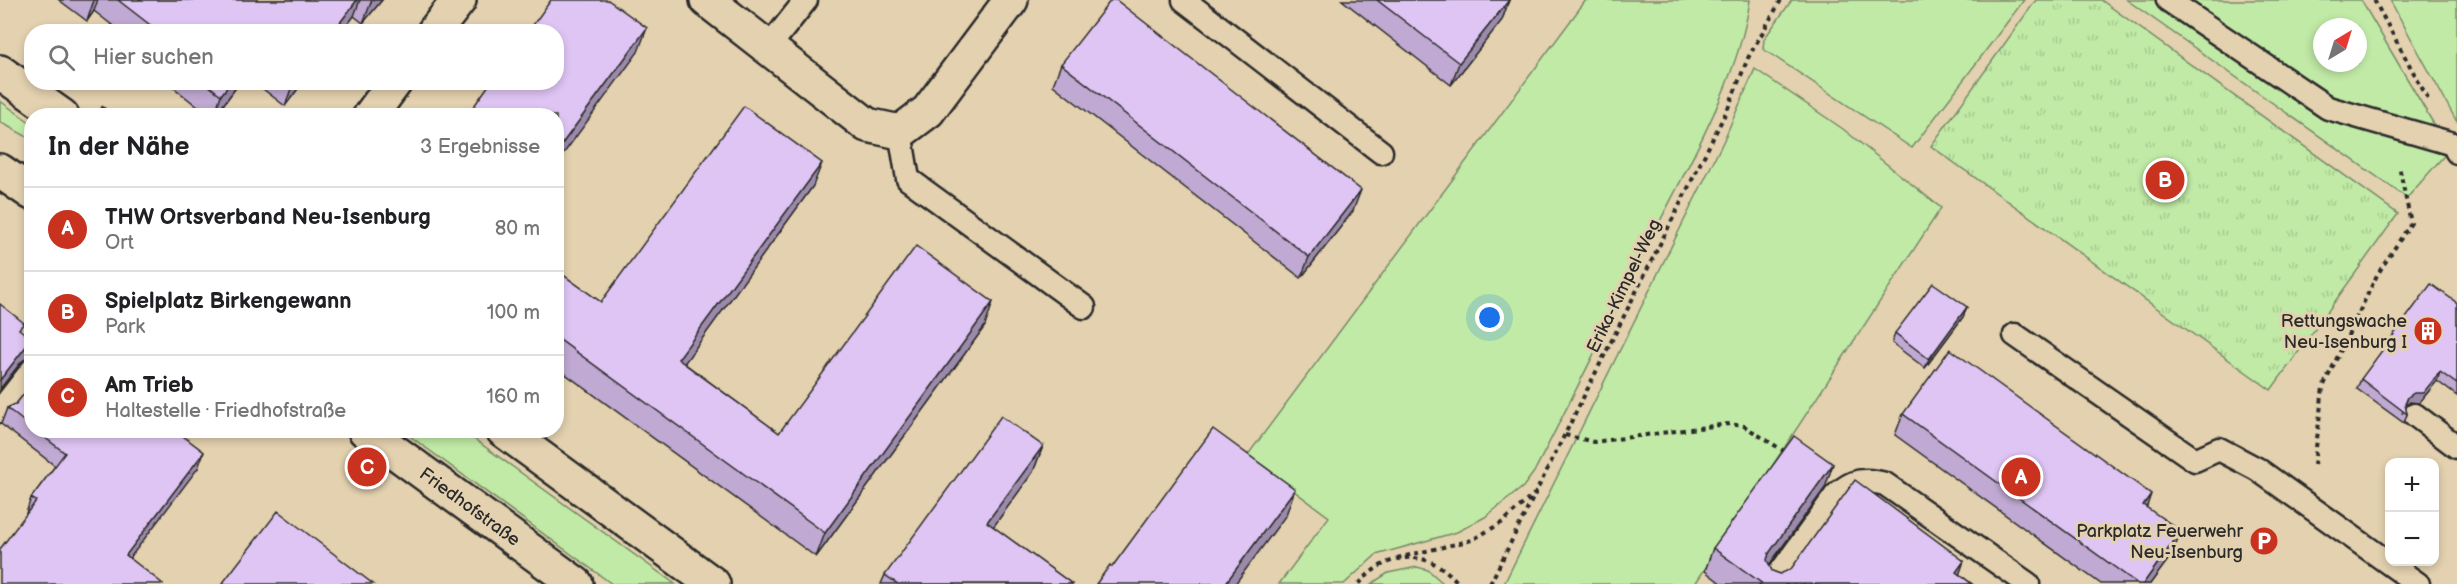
<!DOCTYPE html>
<html lang="de">
<meta charset="utf-8">
<style>
:root{--surface:#fff;--page:#f6f6f6;--text:#202124;--muted:#757577;--line:#e0e0e0;--accent:#c8321e}
body{margin:0;font-family:"Balsamiq Sans",sans-serif;background:var(--page);color:var(--text)}
.controls{position:absolute;right:18px;bottom:18px;display:grid;overflow:hidden;border-radius:12px;box-shadow:0 3px 9px #0003}
.controls button{width:54px;height:54px;display:grid;place-items:center;padding:0;border:0;border-bottom:2px solid var(--line);background:var(--surface);color:var(--text);font:30px sans-serif}
.compass{position:absolute;left:2313px;top:18px;width:54px;height:54px;border-radius:50%;background:var(--surface);box-shadow:0 3px 9px #0003;rotate:38deg}
.you{position:absolute;left:1490px;top:318px;width:21px;height:21px;margin:-15px;border:4px solid #fff;border-radius:50%;background:#1a73e8;box-shadow:0 0 0 9px #1a73e833}
.badge{display:grid;place-items:center;width:39px;height:39px;border-radius:50%;background:var(--accent);color:#fff;font-size:20px;font-weight:700}
.pin{position:absolute;translate:-50% -50%;border:3px solid #fff;box-shadow:0 2px 6px #0006}
.list{margin:0;padding:0;list-style:none}
h2{display:flex;justify-content:space-between;align-items:center;height:78px;margin:0;padding:0 24px;font-size:26px}
h2 small{font-size:20px;font-weight:400;color:var(--muted)}
.list li{display:grid;grid-template-columns:39px 1fr auto;gap:18px;align-items:center;box-sizing:border-box;height:84px;padding:0 24px;border-top:2px solid var(--line)}
.list b{display:block;font-size:22px;white-space:nowrap}
.list p{margin:0;font-size:20px;white-space:nowrap;color:var(--muted)}
.list em{font-size:20px;font-style:normal;color:var(--muted)}
.icon{flex:none;width:33px;height:33px;fill:none;stroke:currentColor;stroke-width:2;stroke-linecap:round;stroke-linejoin:round}
.map{position:relative;flex:none;width:2457px;height:584px;overflow:hidden}
.search{position:absolute;background:var(--surface);box-shadow:0 3px 9px #0003;left:24px;top:24px;width:540px;height:66px;display:flex;align-items:center;gap:15px;box-sizing:border-box;padding:0 21px;border-radius:24px;color:var(--muted);font-size:22px}
.panel{position:absolute;background:var(--surface);box-shadow:0 3px 9px #0003;left:24px;top:108px;width:540px;height:330px;border-radius:24px}
.map>svg:first-child{display:block}
</style>
<div class="map">
<svg width="2457" height="584" viewBox="0 0 2457 584">
<defs>
<pattern id="park-tufts" width="24" height="20" patternUnits="userSpaceOnUse" patternTransform="scale(1.5)"><rect width="24" height="20" fill="#c1eaa6"/><path d="M3 7l-1-3M5 7V3M7 7l1-3M15 17l-1-3M17 17v-4M19 17l1-3" fill="none" stroke="#a6c98f"/></pattern>
</defs>
<rect width="100%" height="100%" fill="#e3d1af"/>
<filter id="ink" filterUnits="userSpaceOnUse"><feTurbulence type="fractalNoise" baseFrequency=".0167" numOctaves="2"/><feDisplacementMap in="SourceGraphic" scale="12" xChannelSelector="R" yChannelSelector="G"/><feConvolveMatrix kernelMatrix="1 2 1 2 8 2 1 2 1" color-interpolation-filters="sRGB"/></filter>
<g filter="url(#ink)">
<path fill="#c1eaa6" stroke="#768a68" stroke-width="1.5" fill-rule="evenodd" d="M1586,0H1750C1739,77 1692,158 1657,227C1616,309 1576,391 1534,472L1523,487L1485,517L1457,532L1376,555L1344,584H1279L1329,517L1247,456Z
M1792,0H2024L1912,148L1763,49L1764,39Z
M2127,0H2361L2449,150L2407,198ZM2322,27H2358V63H2322Z
M2390,0H2457V122Z
M1755,69L1843,129L1941,208L1695,584H1504L1723,142Z
M0,101L31,123V139L0,122Z
M403,431H463L675,584H612Z
M1417,567L1428,570L1444,584H1371L1388,573Z"/>
<path fill="url(#park-tufts)" stroke="#768a68" stroke-width="1.5" d="M2036,0H2101L2398,214L2271,390L1931,146Z"/>
<g fill="none" stroke-linecap="round" stroke-linejoin="round">
<g stroke="#2b2b2b" stroke-width="27">
<path id="service" d="M1184,0L1381,152
M2168,0L2328,108L2453,144L2457,152
M768,48L806,0
M900,132L908,179L1084,307
M2015,335L2195,460L2219,449L2257,469L2418,584
M0,411L32,370
M2415,415L2457,447
M1772,584L1836,495C1852,480 1864,478 1885,484L2028,584"/>
</g>
<g stroke="#2b2b2b" stroke-width="38">
<path id="minor" d="M707,0L867,125L900,132L928,111L1011,0
M434,32L459,0
M370,116L395,82"/>
</g>
<g stroke="#2b2b2b" stroke-width="38">
<g id="secondary">
<path d="M0,72L62,116"/>
<path d="M0,171L32,193"/>
<path id="s1" d="M365,430L576,584"/>
<path d="M503,430L713,584"/>
</g>
</g>
<path stroke="#2b2b2b" stroke-width="4" stroke-dasharray="4.5 4.5" stroke-linecap="butt" d="M2374,0L2428,99
M101,107L113,116
M1565,435L1594,442L1728,424L1744,426L1787,453
M2314,465L2323,387L2377,275L2411,223L2399,166
M1397,558L1472,540L1503,522L1534,494
M1359,584C1388,550 1430,548 1459,584
M1490,584L1728,108L1748,58L1781,0"/>
<use href="#service" stroke="#e3d1af" stroke-width="22"/>
<use href="#minor" stroke="#e3d1af" stroke-width="33"/>
<use href="#secondary" stroke="#e3d1af" stroke-width="33"/>
</g>
<path fill="#c0a9d2" stroke="#2b2b2b" stroke-width="1.5" d="M59,0H382L363,23L354,16L342,32H121L94,11L87,21Z
M1342,0H1509L1502,20L1451,85Z
M1061,64L1353,211L1301,278L1053,85Z
M167,82H240L215,116H209Z
M254,82H303L285,106Z
M813,186L684,363L779,433L985,326L816,557L556,367V270L601,302Z
M2457,303V396L2437,381L2419,403L2410,402L2405,406L2407,414L2404,423L2357,389L2361,379Z
M1967,307L1963,317L1925,368L1892,343L1895,333Z
M32,384V430H175L198,468L26,514V513L31,498L55,466L1,424L7,408L16,404Z
M1903,414L2146,508L2173,553L2150,584H2101L1895,435Z
M1043,446L1033,472L993,527L1072,584H881L885,575Z
M1825,488L1769,565L1772,571L1780,574H1959L1972,584H1722L1705,571L1713,548Z"/>
<path fill="#9c8aab" stroke="#2b2b2b" stroke-width="1.5" d="M94,0H98L94,11L87,21Z
M357,0H360L354,16L342,32H333Z
M372,0H382L363,23Z
M1509,0L1502,20L1451,85L1459,63Z
M647,28L638,52L556,164V152Z
M231,82H240L215,116H214L221,95Z
M294,82H303L285,106L293,83Z
M822,163L813,186L670,383L678,359Z
M1361,190L1353,211L1301,278L1309,257Z
M993,302L985,326L816,557L825,533Z
M1967,307L1963,317L1925,368L1929,359Z
M32,342V348L28,357L21,362L0,389V380L27,345Z
M2440,372L2437,381L2419,403L2410,402L2405,406L2402,414L2408,397Z
M1043,446L1033,472L978,548L987,522Z
M204,452L198,468L120,571L126,555Z
M1833,464L1825,488L1761,576L1769,553Z
M1295,489L1286,515L1235,584H1225Z
M2151,494L2144,515L2143,505Z
M2181,531L2173,553L2150,584H2143Z
M1964,561L1956,584V572Z"/>
<path fill="#dfc5f4" stroke="#2b2b2b" stroke-width="1.5" d="M118,0H357L333,32H157L158,31Z
M551,0H608L647,28L556,152V116H467L491,82H556V32H528Z
M1111,0H1116L1361,190L1309,257L1061,64Z
M1377,0H1509L1459,63Z
M204,82H231L221,95Z
M744,106L822,163L678,359L779,433L916,246L993,302L825,533L556,337V270L601,302Z
M1933,283L1967,307L1929,359L1895,333Z
M2431,284L2457,303V384L2440,372L2423,393H2414L2408,397L2405,404L2407,414L2361,379Z
M0,304L24,323L19,329L32,339V342L27,345L0,380Z
M1950,349L2151,494L2143,505L2181,531L2143,584H2138L1903,414Z
M32,384V428L7,408L16,404Z
M1001,416L1043,446L987,522L1072,584H898L885,575Z
M1213,429L1295,489L1225,584H1096L1110,565L1112,567Z
M35,430H175L204,452L126,555L163,584H0V549L36,501L31,498L65,453Z
M1794,436L1833,464L1769,553L1767,560L1772,571L1780,574L1791,569L1855,480L1964,561L1956,572L1972,584H1763L1713,548Z
M278,511L373,584H222Z"/>
</g>
<defs>
<g id="building-disc" transform="scale(1.5)"><circle r="9.5" fill="#c8321e" stroke="#e3d1af"/><path d="M-4-6H4V6H1V3H-1V6H-4ZM-2.5-4.3h1.7v1.8h-1.7ZM.8-4.3h1.7v1.8H.8ZM-2.5-1h1.7V.8h-1.7ZM.8-1h1.7V.8H.8Z" fill="#fff"/></g>
<g id="parking-disc" transform="scale(1.5)"><circle r="9.5" fill="#c8321e" stroke="#e3d1af"/><path d="M-3.5-5.5H1a3.5 3.5 0 0 1 0 7H-1V5.5H-3.5ZM-1-3.4V-.6H.8a1.4 1.4 0 0 0 0-2.8Z" fill="#fff"/></g>
</defs>
<g fill-rule="evenodd">
<use href="#building-disc" x="2428" y="331"/>
<use href="#parking-disc" x="2264" y="541"/>
</g>
<g text-anchor="middle" dominant-baseline="central" stroke-width="6" stroke-linejoin="round" paint-order="stroke">
<g font-size="18" fill="#2b2b2b" stroke="#e3d1af">
<text transform="translate(1624 286) rotate(-64)">Erika-Kimpel-Weg</text>
<text stroke="none"><textPath href="#s1" startOffset="130">Friedhofstraße</textPath></text>
</g>
<g font-size="18" fill="#2b2b2b" stroke="#e3d1af" text-anchor="end">
<text x="2407" y="321">Rettungswache<tspan x="2407" dy="21">Neu-Isenburg I</tspan></text>
<text x="2243" y="531">Parkplatz Feuerwehr<tspan x="2243" dy="21">Neu-Isenburg</tspan></text>
</g>
</g>
</svg>
<div class="controls">
<button>+</button>
<button>−</button>
</div>
<svg class="compass" viewBox="-18 -18 36 36"><path d="M0-13l5 13h-10z" fill="#e53935"/><path d="M0 13l5-13h-10z" fill="#757577"/></svg>
<div class="you"></div>
<div class="pin badge" style="left:2021px;top:477px">A</div>
<div class="pin badge" style="left:2165px;top:180px">B</div>
<div class="pin badge" style="left:367px;top:467px">C</div>
<div class="search"><svg class="icon" aria-label="search" viewBox="0 0 24 24"><circle cx="10" cy="10" r="6"/><path d="M15 15l6 6"/></svg>Hier suchen</div>
<section class="panel">
<h2>In der Nähe<small>3 Ergebnisse</small></h2>
<ul class="list">
<li><span class="badge">A</span><div><b>THW Ortsverband Neu-Isenburg</b><p>Ort</p></div><em>80 m</em></li>
<li><span class="badge">B</span><div><b>Spielplatz Birkengewann</b><p>Park</p></div><em>100 m</em></li>
<li><span class="badge">C</span><div><b>Am Trieb</b><p>Haltestelle · Friedhofstraße</p></div><em>160 m</em></li>
</ul>
</section>
</div>
